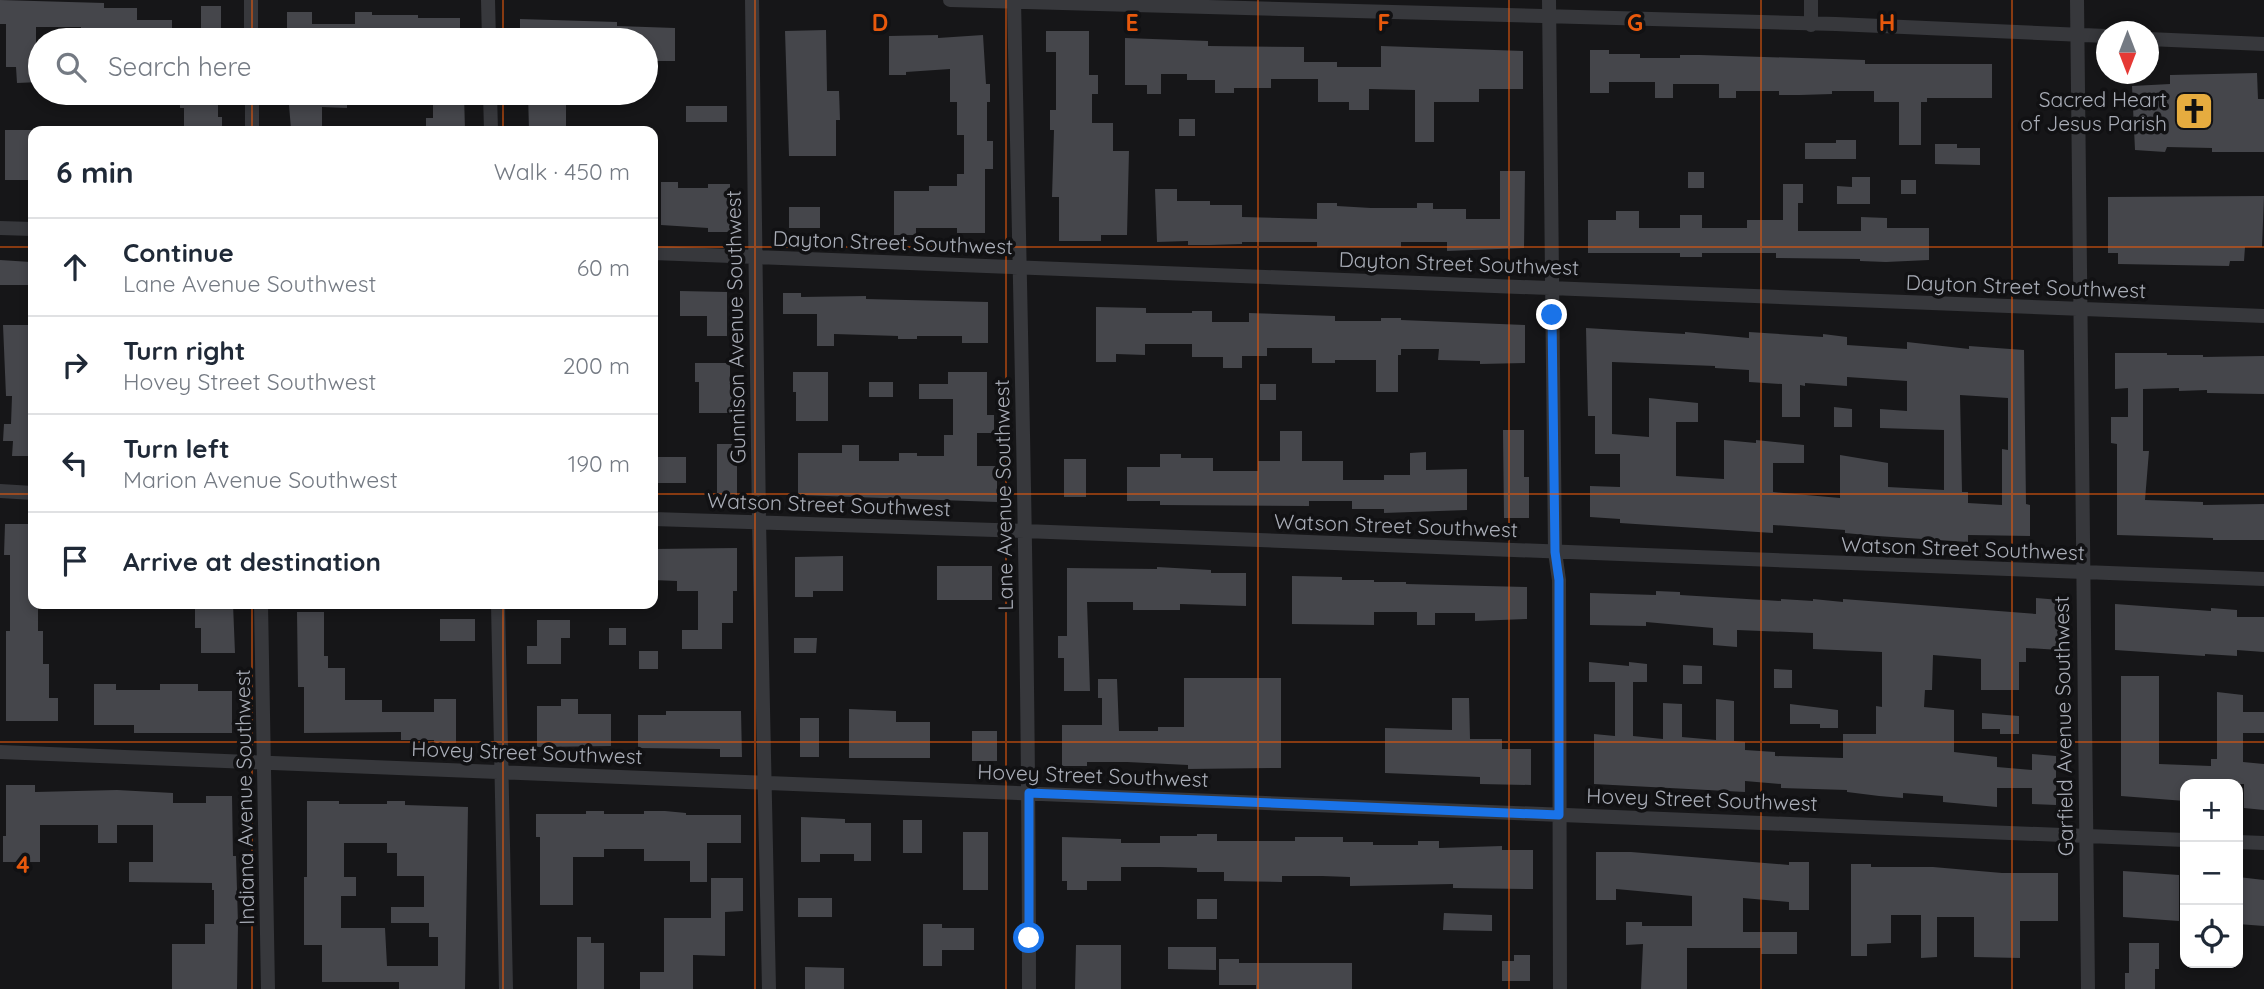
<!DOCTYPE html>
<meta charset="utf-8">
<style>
:root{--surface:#fff;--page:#f6f6f7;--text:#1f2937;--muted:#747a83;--line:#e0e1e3}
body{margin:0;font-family:Quicksand,sans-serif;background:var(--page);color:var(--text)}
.controls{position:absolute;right:21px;bottom:21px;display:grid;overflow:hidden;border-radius:14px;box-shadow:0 4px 10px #0003}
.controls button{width:63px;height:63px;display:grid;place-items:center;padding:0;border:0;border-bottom:2px solid var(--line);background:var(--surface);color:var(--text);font:35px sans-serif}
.compass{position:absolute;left:2096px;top:21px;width:63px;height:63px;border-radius:50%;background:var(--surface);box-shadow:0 4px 10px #0003;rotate:180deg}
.stop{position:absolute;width:21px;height:21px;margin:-16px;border:5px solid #1a73e8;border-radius:50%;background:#fff}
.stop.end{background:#1a73e8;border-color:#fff;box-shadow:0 2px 7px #0008}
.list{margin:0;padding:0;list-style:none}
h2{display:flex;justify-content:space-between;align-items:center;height:91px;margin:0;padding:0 28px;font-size:30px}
h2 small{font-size:23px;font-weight:400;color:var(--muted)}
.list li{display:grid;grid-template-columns:46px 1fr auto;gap:21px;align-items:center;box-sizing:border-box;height:98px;padding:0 28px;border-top:2px solid var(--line)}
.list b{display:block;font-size:26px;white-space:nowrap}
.list p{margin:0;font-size:23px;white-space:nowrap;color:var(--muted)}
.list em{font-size:23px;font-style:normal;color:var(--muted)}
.icon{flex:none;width:38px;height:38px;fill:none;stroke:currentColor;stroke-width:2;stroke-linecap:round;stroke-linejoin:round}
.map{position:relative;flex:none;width:2264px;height:989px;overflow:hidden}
.search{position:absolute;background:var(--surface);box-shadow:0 4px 10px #0003;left:28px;top:28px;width:630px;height:77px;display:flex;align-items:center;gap:18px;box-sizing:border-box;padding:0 24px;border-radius:38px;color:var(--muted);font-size:26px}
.panel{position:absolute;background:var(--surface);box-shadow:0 4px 10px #0003;left:28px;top:126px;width:630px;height:483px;border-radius:14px}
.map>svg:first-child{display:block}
</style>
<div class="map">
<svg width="2264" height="989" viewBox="0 0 2264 989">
<rect width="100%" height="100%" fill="#161618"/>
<path fill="#45464b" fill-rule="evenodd" d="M0,0L104,3V8H137V20H172V34H137V40H81V27H36V62H40V82L17,83L16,67H6V24H0Z
M201,6H221V36H201Z
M287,12H312V24H355V12H372V15H418V18H460V40H287Z
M520,19L617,22V26L675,28V61H646V40H520Z
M826,30L827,91H839L840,120H836V156H789L785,31Z
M1046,31H1089V75H1098V94H1092V123H1113V151H1129L1127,235H1101V241H1059V197H1052L1054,130H1050V110H1056V52H1046Z
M938,35V38L983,35L986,84H990V102H987V141H993V169H985V233H957V228H916V235H894V191H929V186H957V174H964V135H957V102H950V69L906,72V75H889V36Z
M1125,38L1208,41V46L1304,47V62H1337V67H1381V46L1523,51V89H1479V102H1434V142H1415V90L1369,89V110H1349V102H1318V79H1271V88H1234V93H1215V80H1187V74H1161V94H1147V85H1125Z
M1590,50H1609V54H1640V58H1680V55H1700L1865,60V64H1992V98H1927V102H1921V145H1899V102H1874V91H1832V94L1800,95H1779V91H1736V98H1719V84H1673V98H1655V82H1609V93H1590Z
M2257,73L2258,99H2264V152H2212V148L2167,147L2165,152L2135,150L2132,86L2170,84V75Z
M180,93H218V117H222V131H184V108H180Z
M288,93H347V108L322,107V129H291Z
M433,93H464L465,131H426V118H433Z
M528,93H566V131H529Z
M686,106H727V122H686Z
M1179,119H1195V136H1179Z
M5,130H33V180H5Z
M1836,140H1856V159H1805V143H1836Z
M1935,144H1957V148H1980V165L1935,164Z
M1500,171H1525L1524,248L1447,251V242H1401V247H1317V242H1242V244L1210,245H1188V241L1157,242L1155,189H1177V201H1210V205H1242V217L1317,219V203H1337V206L1371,208H1417V203H1433V209H1466V219H1500Z
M1688,172H1704V188H1688Z
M1852,177H1870V204H1837V186L1852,187Z
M1901,180H1916V194H1901Z
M661,182H678V188H708V184H730V232H708V228L661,225Z
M1783,184H1803V203H1798V231H1861V217L1887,218V228H1929V260L1886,262L1860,261V259L1776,258V253H1702V257H1680V253H1588V220H1616V211H1639V228H1680V215H1702V228H1747V220H1783Z
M2264,196L2262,247H2245L2244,261H2230L2229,266L2118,264V253H2108V197Z
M789,207H820V228H789Z
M0,260L31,262L32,285H0Z
M680,291L727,292V336H707V316H680Z
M783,293H801V297L866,296V299L988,302V343H962V336H917V339H898V336L834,334V346H817V314H783Z
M1096,307L1146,308V313H1192V311H1212V322H1249V313L1335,316V321H1381V318H1401V320L1525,325V363L1480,364V361L1438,360L1439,349H1401V355H1398V392H1376V360H1335V363H1312V348H1267V356H1242V368H1223V357H1192V344H1145V355L1116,354V362H1096Z
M3,325H30V370H33V443H30V456H12L13,441H3L4,424H11L12,396H6Z
M1586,328L1685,334V332L1749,338V332L1823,337V334L1847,337V345L1907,349V342L1969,349V346L2024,350L2026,504L2030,505V536L1968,535V542L1877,536L1845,533V530L1773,525V533L1620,523V519L1590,517V486L1620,487V454H1595V416H1588ZM1612,362L1715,366V368L1749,370V382L1782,384V417H1800V385L1805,386V383L1847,386V377L1907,381V411L1880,409V428L1944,430V490L1888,487V463L1840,455V498L1773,492V463H1804V445L1756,440V443L1724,440V479L1676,476V422H1698V403L1649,398V437L1612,434ZM1960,395L2008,398V450L2002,449V505L1968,503V492H1962Z
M2115,353H2167V355H2203V357L2264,356V394L2207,393V390L2179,391V388L2143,389V451H2149L2145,500L2203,502V505L2264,504V540H2213V538L2117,535V444L2111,443V417H2128V388L2115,389Z
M695,363H730V393H736V413H699V382H695Z
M793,372H828V421H796V392H793Z
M948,372H987V415H994V433H977V466H997V502L798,495V453H842V445H859V461H899V453H917V456H944V435H953V399H919V384H948Z
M869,382H893V397H869Z
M1260,384H1276V400H1260Z
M1834,407L1852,409V427H1834Z
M1503,430H1524V477H1529V518H1504Z
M1280,431H1302V461H1343V480H1384V475H1410V453L1426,452V470L1467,469V510L1384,513V509H1352V501H1309V506L1160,505V501H1127V467H1160V454H1181V458H1213V471H1258V461H1280Z
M717,444H737V497H717Z
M653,457H686V483H653Z
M1064,459H1086V497H1064Z
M5,524H33V604H38V631H43V664H49V698H58V721H6V631H10V555H4Z
M737,548V591H733V623H722V649H682V630H698V591H677V581L653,580V549Z
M843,556V591H813V597H795V557Z
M937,566H992V600H937Z
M1157,567L1211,570V573H1246V606L1180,604V610H1133V602H1087L1090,691H1064V658H1058V636H1067V568L1157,569Z
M1292,576L1342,577V580H1374V582H1406V584L1527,587V619L1475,621V613H1435V625H1417V612H1374V625L1292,624Z
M1656,591L1680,592V595L1781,601V599L1813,601V599L1843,602V599L2036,614V598L2060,600V650L2026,648V662H2019V690H1981V659L1933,655L1932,690H1925L1924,707L1954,710V752L1997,757V767L2032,770V754L2056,756V805L2032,804V788H1997V807L1943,802V796L1903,793V798L1879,796L1847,792V790L1781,788V784L1745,781V792L1594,784V734L1615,736V682H1589V662L1629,666V662L1647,664V682H1633V736L1663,739V703L1682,704V737L1716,740V699L1734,701V741L1745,742V750L1775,752V756L1843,758V734H1876V706L1882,707V652L1813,649V633L1737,630V647L1713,645V628L1646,622V626L1590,625V593L1656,595Z
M195,604H233L235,653H201V628H195Z
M2115,604L2211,611V608L2237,610V617H2264V652L2237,650V656L2205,654V656L2115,650Z
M297,612H324V656H328V668H345V700H382V712H434V699H456V743H434V740H401V732L304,733V687H298Z
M440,619H475V641H440Z
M537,620H570V638H561V664H527V646H537Z
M609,628H626V645H609Z
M794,638H817L816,653H794Z
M639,651H658V669H639Z
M1683,665L1702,666V684H1683Z
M1774,669L1792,670V688H1774Z
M2121,676H2159V764L2211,766V759H2217V692L2243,695V712H2264V733H2243V762L2264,764V810L2244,808V784H2185V801L2121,796Z
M1184,678H1281V768L1188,769V765L1127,762H1087V766H1062V725H1102V698H1098V679H1117L1119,731H1158V727H1184Z
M94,684H116V690H160V684H198V691H232V733H134V725H94Z
M1452,698H1469L1470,739H1502V749H1531V785L1480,784V777L1385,773V728L1452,730Z
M561,699H578V714H611V746L537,747V706H561Z
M1790,704L1838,710V728H1820V724H1790Z
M849,709L896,711V722H930V758H849Z
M666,711H741L742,757H720V749L638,748V715H666Z
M1982,713L2019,716V734H2000V729H1982Z
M800,718H819V757H800Z
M972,731H997V761H972Z
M6,785H35V792L117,790L173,793V803H206V796H232L233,856H236L238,924L237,989H172V944H205V924H214V890H212V883L129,882V862H153V825H117V843H98V825H40V862H3V836H6Z
M307,801H339V804H387V801H405V805L468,807L465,989H399V982H322V945H304V877H307ZM344,843H387V853H397V876H424V907H391V923H429V937H438V966H387L385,928H341V896H356V877H344Z
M586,811H604V814H644V811H665L686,813V815H741V843H707V882H690V861H644V849H604V857H573V905H540V837H536V814H586Z
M801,817L845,819V823H871V861H854V854H820V862H801Z
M903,820H922V853H903Z
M963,832H988V890H963Z
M1197,834H1217V841H1295V837H1343V842H1373V845H1418V841H1439V848L1502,846V850H1533V889L1453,888V884L1350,886V877L1322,876H1282V882L1224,881V872H1197V868L1160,867H1121V881H1087V890H1067V881H1062V837L1121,839V843H1160V836H1197Z
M1596,852H1631L1789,865V862H1809V910H1789V902L1743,898V932H1797V954H1761V948H1687V989H1641L1643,944L1626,945V922H1642V926H1692V896L1616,889V900H1596Z
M1851,864H1871V867H1933L2002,873H2058V921H2020V958L1974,957V917H1937V957L1921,958V915H1891V943L1867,944V956H1851Z
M2123,871L2179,875V921L2123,917Z
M2238,877L2264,880V926L2238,924Z
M711,878H743V911L725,912V956L693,955V989H640V972H664V918H711Z
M798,898H832V917H798Z
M1197,899H1217V919H1197Z
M1444,913L1492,915V931L1443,930Z
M923,924H942V928H974V950H942V966H923Z
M577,937H591V943H604V989H577Z
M2129,943H2159V969H2155V989H2125V973H2129Z
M1076,945H1121V989H1075Z
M1168,947H1216V970L1168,969Z
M1514,955H1530V981H1502V961H1514Z
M1219,959H1239V963H1352V989H1256V985H1219Z
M805,967L844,968V989H805Z"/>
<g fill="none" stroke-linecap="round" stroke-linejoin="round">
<path stroke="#37383c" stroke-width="14" d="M251,0V40
M488,0L489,40
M752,0L759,521L769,989
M950,0L1836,24L2106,36
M1014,0C1021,330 1029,659 1029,989
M1549,0L1555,552L1559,580L1560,989
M1811,0V25
M2077,0L2088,989
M2148,39L2264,44
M252,93V131
M490,93L491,131
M0,228L33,229
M653,253L2264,316
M0,491L33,493
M653,519L1024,531L2264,579
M261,604L268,989
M498,604L506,989
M0,752L2185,840
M2238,842L2264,843"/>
</g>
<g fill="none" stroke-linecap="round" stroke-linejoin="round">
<path stroke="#1a73e8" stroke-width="9" d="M1029,938V793L1559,815V580L1555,552L1552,315"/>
</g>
<path fill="none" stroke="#e8590c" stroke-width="2" stroke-opacity="0.55" d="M252,0V40M503,0V40M755,0V989M1006,0V989M1258,0V989M1509,0V989M1761,0V989M2012,0V989M252,93V131M503,93V131M0,247H33M653,247H2264M0,494H33M653,494H2264M252,604V989M503,604V989M0,742H2264"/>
<defs>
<g id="church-square" transform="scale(2.0125)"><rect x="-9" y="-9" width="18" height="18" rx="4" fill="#e6ac3f" stroke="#111113"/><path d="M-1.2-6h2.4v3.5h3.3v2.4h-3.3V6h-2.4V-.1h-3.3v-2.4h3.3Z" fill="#111"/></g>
</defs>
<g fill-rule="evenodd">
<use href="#church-square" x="2194" y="111"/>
</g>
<g text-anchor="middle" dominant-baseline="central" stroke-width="7" stroke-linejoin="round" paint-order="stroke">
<g font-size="21" fill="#a9adb7" stroke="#111113" text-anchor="end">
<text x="2167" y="99">Sacred Heart<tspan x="2167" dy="24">of Jesus Parish</tspan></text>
</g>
<g font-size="21" fill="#a9adb7" stroke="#111113">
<text transform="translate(893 242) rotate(2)">Dayton Street Southwest</text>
<text transform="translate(1459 263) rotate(2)">Dayton Street Southwest</text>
<text transform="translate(2026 286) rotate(2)">Dayton Street Southwest</text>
<text transform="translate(735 327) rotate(-91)">Gunnison Avenue Southwest</text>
<text transform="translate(1003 495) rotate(-91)">Lane Avenue Southwest</text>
<text transform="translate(829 504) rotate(2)">Watson Street Southwest</text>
<text transform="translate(1396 525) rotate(2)">Watson Street Southwest</text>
<text transform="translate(1963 548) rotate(2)">Watson Street Southwest</text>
<text transform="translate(2063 726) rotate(-91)">Garfield Avenue Southwest</text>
<text transform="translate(527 752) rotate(2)">Hovey Street Southwest</text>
<text transform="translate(1093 775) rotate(2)">Hovey Street Southwest</text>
<text transform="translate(244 797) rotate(-91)">Indiana Avenue Southwest</text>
<text transform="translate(1702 799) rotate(2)">Hovey Street Southwest</text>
</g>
</g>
<g font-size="23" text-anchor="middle" font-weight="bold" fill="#e8590c" stroke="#111113" stroke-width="7" stroke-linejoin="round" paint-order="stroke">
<text x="880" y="31">D</text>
<text x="1132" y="31">E</text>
<text x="1384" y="31">F</text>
<text x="1635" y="31">G</text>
<text x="1887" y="31">H</text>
<text x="23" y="873">4</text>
</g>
</svg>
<div class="controls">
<button>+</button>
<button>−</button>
<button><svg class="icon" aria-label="locate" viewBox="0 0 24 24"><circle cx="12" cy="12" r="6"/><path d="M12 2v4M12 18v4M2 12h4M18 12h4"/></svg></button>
</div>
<svg class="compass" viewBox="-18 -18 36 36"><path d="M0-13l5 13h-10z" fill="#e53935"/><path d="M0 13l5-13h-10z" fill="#747a83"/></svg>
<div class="stop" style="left:1029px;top:938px"></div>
<div class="stop end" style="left:1552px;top:315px"></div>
<div class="search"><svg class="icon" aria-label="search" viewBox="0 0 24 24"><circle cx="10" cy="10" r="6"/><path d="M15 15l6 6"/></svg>Search here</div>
<section class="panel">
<h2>6 min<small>Walk · 450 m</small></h2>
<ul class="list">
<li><svg class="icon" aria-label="ahead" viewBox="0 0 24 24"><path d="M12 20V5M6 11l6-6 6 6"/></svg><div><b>Continue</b><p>Lane Avenue Southwest</p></div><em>60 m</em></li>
<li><svg class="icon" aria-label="right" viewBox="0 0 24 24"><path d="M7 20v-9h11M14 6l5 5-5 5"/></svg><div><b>Turn right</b><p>Hovey Street Southwest</p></div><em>200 m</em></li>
<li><svg class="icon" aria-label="left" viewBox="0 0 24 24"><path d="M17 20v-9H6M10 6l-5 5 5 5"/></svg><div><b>Turn left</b><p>Marion Avenue Southwest</p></div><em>190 m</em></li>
<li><svg class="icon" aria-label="arrive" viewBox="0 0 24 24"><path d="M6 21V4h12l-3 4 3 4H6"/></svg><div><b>Arrive at destination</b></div></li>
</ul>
</section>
</div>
